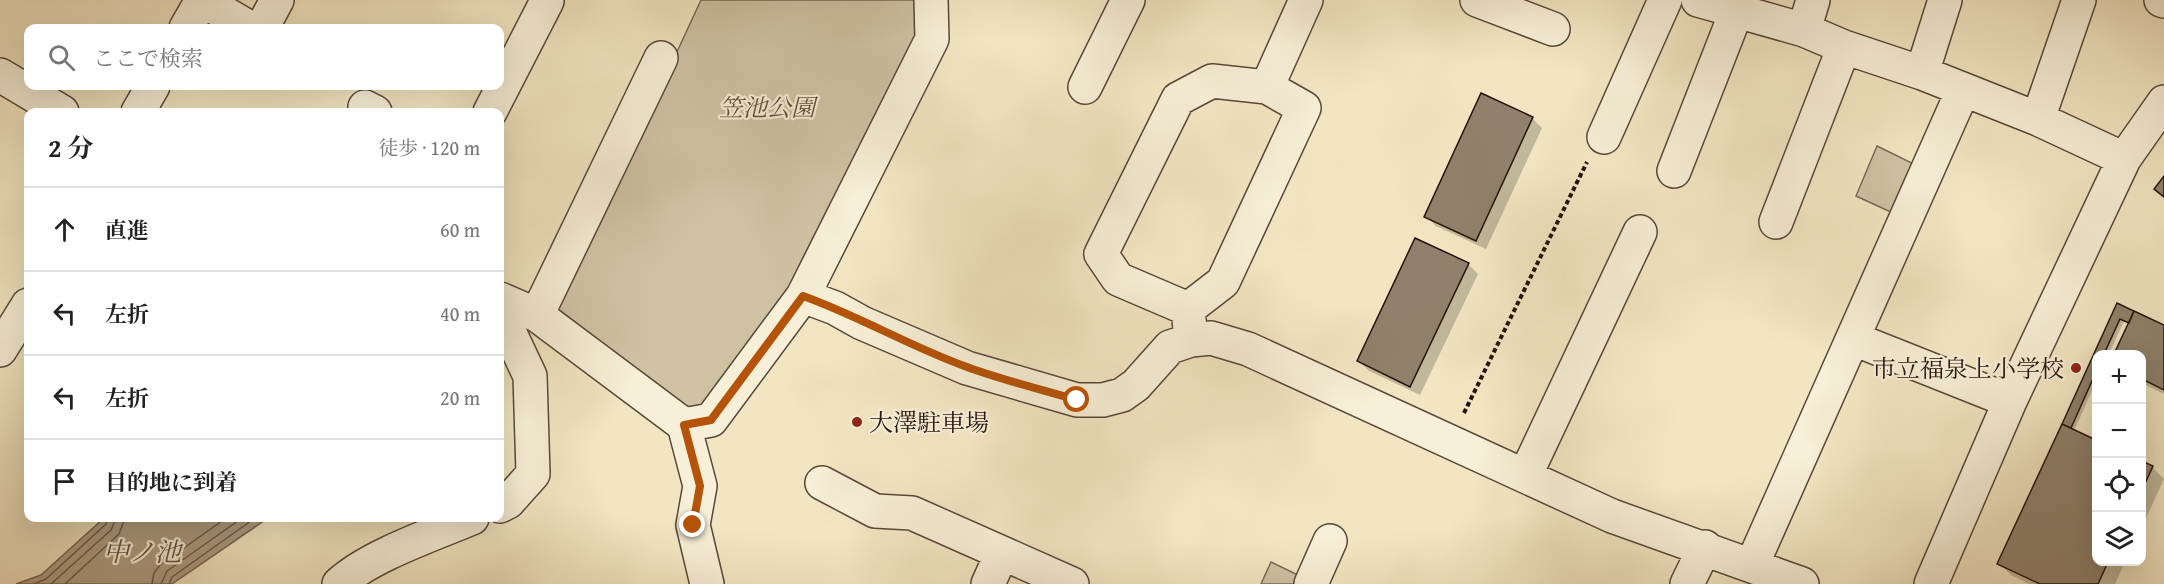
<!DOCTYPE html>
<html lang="ja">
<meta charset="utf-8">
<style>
:root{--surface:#fff;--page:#f6f6f6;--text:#222;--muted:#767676;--line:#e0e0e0}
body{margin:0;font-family:"Gentium Book Plus","Noto Serif JP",serif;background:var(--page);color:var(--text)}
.controls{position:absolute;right:18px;bottom:18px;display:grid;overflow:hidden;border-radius:12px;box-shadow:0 6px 24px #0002}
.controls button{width:54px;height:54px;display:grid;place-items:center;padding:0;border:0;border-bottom:2px solid var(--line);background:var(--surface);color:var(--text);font:30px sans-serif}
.stop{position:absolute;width:18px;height:18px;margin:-14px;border:4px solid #b45309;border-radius:50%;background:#fff}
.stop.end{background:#b45309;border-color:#fff;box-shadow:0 2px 6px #0008}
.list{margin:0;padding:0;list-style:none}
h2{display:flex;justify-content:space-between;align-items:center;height:78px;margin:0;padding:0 24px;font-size:26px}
h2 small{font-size:20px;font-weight:400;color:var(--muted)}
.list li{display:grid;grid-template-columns:39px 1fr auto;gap:18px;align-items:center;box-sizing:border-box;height:84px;padding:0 24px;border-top:2px solid var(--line)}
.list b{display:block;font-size:22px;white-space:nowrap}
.list em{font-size:20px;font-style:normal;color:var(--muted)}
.icon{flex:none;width:33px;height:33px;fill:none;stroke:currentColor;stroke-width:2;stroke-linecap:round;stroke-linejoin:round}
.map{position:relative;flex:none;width:2164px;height:584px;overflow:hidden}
.search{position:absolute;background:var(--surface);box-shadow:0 6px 24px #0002;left:24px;top:24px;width:480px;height:66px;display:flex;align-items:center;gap:15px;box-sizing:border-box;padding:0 21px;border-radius:12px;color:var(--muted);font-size:22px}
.panel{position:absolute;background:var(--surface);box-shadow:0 6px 24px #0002;left:24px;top:108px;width:480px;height:414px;border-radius:12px}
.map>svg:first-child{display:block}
</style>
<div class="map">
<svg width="2164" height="584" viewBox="0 0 2164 584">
<rect width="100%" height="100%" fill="#f2e6c2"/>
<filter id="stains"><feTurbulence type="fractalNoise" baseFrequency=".00333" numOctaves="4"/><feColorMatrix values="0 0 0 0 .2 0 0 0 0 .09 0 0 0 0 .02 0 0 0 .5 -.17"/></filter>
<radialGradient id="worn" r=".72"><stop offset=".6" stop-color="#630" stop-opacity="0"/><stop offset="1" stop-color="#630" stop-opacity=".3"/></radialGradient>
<path fill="#cfc2a3" stroke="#7a6a58" stroke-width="1.5" d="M701,0H916L918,43L788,295L706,408L690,411L558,309Z
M1877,146L1918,166L1895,214L1856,196Z
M1271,562L1298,575L1293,584H1261Z"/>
<path fill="#ac9e84" stroke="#766654" stroke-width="1.5" d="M104,518H268L172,584H16L41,575Z"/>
<path fill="#0003" d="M1532,118L1542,128L1486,249L1436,226L1426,216Z
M1468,264L1478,274L1420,395L1369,371L1359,361Z
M2118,305L2164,327V394L2142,383V354H2116L2130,324L2124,321L2109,354H2096V382L2074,431L2096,442V562H2125L2115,584H2029L2011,575L1999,563Z
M2142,463L2152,467L2164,479L2142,527Z"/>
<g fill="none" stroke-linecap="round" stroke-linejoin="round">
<path stroke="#685848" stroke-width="1.5" d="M34,584L46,579L106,524L108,518
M51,584L111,530L116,518
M65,584L119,534L125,518
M152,584L154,573L160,565L226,518
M161,584L167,571L242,518
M169,584L172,577L255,518"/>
</g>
<path fill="#8f816b" stroke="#24130c" stroke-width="1.5" d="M1481,93L1533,117L1476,241L1424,217Z
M2164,176V197L2154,189Z
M1415,238L1469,263L1410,387L1357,361Z
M2117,303L2134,311L2129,323L2120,319L2104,354H2096V372L2071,428L2062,424Z
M2134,311L2164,325V390L2142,379V354H2114Z
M2062,424L2096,440V562H2108L2098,584H2040L1997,564Z
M2142,461L2153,466L2142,490Z"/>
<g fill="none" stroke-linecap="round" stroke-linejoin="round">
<g stroke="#58483a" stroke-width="36">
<path id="minor" d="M1477,0L1553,29
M1698,0L1804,30L1844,47L1922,73L2038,119L2124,159
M2161,0L2164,1
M186,28L202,0L250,28
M262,28L277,0
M1804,30L1813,0
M1922,73L1945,0
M0,75L62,112
M1085,87L1128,0
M1267,87L1306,0
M365,107L375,112
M138,112L153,86
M490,112L547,1
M2038,119L2079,0
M1604,137L1665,0
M1674,171L1737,10
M1776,222L1844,47
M803,296L835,308L862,323L967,368L1077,400H1103L1122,395L1136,385L1170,347L1191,340L1211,338L1248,349L1612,516L1802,584
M500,299L537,315L684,425L711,420L803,296L932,39L931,0
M1188,309L1223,282L1304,108L1267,87L1212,81L1178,99L1101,254L1118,279L1188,309L1191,340
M500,312L530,376L533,474L508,502L500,506
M537,315L661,58
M1854,339L2010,401
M0,350L28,305
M684,425L700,486L693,525L707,584
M1525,476L1640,232
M822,483L875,511L912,513L1072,584
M1752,565L1963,90
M339,584C369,556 434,534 472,518
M988,584L1002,553
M1311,584L1330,541
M1687,584L1705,547
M1931,584L2010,401L2124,159L2164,102"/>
</g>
<path stroke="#24130c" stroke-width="4" stroke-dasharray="4.5 3" stroke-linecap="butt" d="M1464,413L1587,162"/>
<use href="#minor" stroke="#f7efd7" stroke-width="33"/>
</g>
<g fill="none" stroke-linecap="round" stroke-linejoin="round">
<path stroke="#b45309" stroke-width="8" d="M693,525L700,486L684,425L711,420L803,296C859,316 911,347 967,367C1002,380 1040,389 1077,400"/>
</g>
<g fill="#8f2418" stroke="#f7efd7" stroke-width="2">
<circle cx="2076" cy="368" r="6"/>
<circle cx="857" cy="422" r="6"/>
</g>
<g text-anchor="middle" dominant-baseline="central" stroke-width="4.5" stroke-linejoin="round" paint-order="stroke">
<g font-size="24" font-style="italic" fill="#605041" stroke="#f7efd7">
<text x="767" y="107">笠池公園</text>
</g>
<g font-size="24" fill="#24130c" stroke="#f7efd7" text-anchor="end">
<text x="2064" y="368">市立福泉上小学校</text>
<text x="869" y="422" text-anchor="start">大澤駐車場</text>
</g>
<g font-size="26" font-style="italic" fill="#615242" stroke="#f7efd7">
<text x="142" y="551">中ノ池</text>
</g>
</g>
<rect width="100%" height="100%" filter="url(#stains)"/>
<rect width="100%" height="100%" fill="url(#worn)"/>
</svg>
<div class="controls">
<button>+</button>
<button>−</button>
<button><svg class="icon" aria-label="locate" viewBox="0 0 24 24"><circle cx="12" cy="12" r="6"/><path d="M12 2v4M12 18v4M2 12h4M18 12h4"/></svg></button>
<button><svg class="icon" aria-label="layers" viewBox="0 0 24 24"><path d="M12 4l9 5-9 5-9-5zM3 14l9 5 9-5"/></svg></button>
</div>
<div class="stop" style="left:1077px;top:400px"></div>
<div class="stop end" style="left:693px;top:525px"></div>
<div class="search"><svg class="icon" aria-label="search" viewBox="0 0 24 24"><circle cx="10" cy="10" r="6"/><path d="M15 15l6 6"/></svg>ここで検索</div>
<section class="panel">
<h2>2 分<small>徒歩 · 120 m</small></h2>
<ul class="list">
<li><svg class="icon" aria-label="ahead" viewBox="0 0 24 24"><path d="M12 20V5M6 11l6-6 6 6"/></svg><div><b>直進</b></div><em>60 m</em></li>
<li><svg class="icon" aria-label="left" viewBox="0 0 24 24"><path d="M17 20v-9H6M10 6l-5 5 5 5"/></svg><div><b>左折</b></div><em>40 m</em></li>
<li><svg class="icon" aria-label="left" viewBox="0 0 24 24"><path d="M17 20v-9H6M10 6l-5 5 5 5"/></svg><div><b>左折</b></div><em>20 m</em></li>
<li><svg class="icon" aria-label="arrive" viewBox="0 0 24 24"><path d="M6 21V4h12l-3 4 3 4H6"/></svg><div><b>目的地に到着</b></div></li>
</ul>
</section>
</div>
